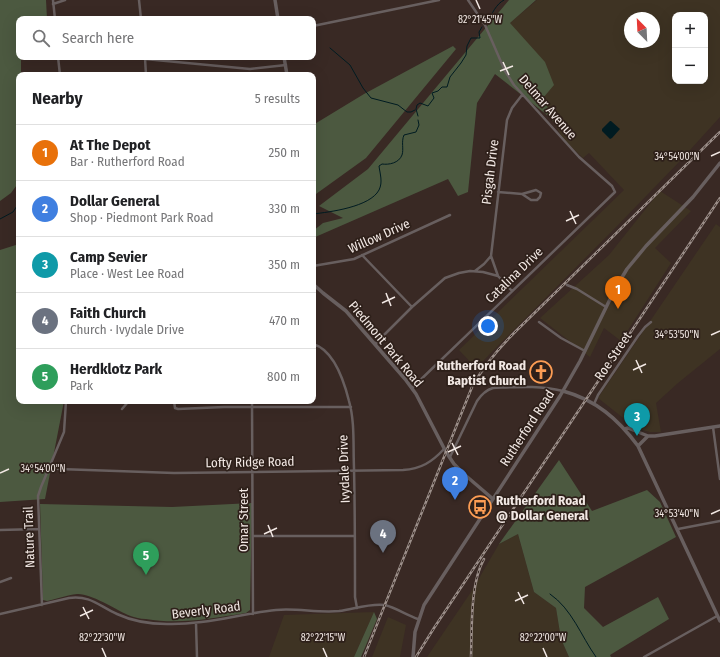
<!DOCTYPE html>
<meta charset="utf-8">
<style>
:root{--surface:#fff;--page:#f6f6f6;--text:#202124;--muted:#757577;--line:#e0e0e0;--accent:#2563eb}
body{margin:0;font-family:"Fira Sans Condensed",sans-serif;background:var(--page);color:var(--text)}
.controls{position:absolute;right:12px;top:12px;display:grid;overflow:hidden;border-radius:8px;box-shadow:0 4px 16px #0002}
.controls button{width:36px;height:36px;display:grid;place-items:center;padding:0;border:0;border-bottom:1px solid var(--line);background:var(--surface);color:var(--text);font:20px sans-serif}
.compass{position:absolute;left:624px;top:12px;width:36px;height:36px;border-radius:50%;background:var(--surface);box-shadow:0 4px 16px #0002;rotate:336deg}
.you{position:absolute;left:488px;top:326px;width:14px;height:14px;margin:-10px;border:3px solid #fff;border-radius:50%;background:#1a73e8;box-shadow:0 0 0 6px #1a73e833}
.badge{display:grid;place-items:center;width:26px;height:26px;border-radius:50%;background:var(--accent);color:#fff;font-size:13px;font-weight:700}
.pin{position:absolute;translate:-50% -33px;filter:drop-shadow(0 1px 2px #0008)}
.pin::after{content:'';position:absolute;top:21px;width:14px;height:12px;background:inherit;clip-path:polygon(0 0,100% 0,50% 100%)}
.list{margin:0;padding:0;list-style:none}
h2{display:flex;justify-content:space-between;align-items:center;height:52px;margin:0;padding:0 16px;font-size:17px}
h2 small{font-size:13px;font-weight:400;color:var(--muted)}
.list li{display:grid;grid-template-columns:26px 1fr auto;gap:12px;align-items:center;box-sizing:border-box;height:56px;padding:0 16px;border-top:1px solid var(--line)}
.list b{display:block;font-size:15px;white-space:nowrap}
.list p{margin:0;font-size:13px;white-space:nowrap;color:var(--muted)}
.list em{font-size:13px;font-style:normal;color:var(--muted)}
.icon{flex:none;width:22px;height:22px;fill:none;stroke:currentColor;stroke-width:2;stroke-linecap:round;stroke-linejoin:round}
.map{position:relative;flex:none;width:720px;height:657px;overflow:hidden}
.search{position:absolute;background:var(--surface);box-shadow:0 4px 16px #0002;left:16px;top:16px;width:300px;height:44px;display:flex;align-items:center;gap:10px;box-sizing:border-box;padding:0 14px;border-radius:8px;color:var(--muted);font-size:15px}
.panel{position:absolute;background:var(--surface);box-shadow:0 4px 16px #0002;left:16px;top:72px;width:300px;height:332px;border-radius:8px}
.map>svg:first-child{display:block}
</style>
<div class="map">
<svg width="720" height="657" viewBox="0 0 720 657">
<rect width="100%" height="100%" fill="#392924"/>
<path fill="#3e3323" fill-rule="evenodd" d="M537,0H720V117L680,161L618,225L476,368L459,350L624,190L589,153L583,158L562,138L543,98L510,23ZM675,15H705V81H675ZM630,18H654V42H630Z
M660,191L691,211L655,248L671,263L621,341L604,328L590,357L540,318L609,255Z
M716,224L720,227V349L678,383L656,403L661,432H650L642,430L627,421L598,398Z
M518,534L534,592L556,608L561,639L569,657H427L471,592L499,544Z
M374,612L354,657H269L284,615Z
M388,617L406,625L400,657H372Z"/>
<path fill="#4c5940" d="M0,0H46L47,19H19V57H21V75H19V182L11,193L0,201Z
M509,0H536L510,23L545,62L554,85L543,98L556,124L547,115L495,74L477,103L468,192L458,196L448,179L313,238V231L323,223L343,218L319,206L368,169Z
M453,46L456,49L366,158L316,194L313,191V125L364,94Z
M19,244V401H64L45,499L0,502V250Z
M559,460L592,511L647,490L660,502L676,537L585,587L584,608L603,627L658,597L669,619L610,655L611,657H569L561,639L556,608L534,592L518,534L499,544Z
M252,503L250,610L246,613C213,618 180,625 146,619C140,619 133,617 128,615C115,609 90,593 77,594C67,595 56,599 47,601L43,600L40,504L172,507Z
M374,612L377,619L361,657H354Z"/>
<path fill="#001b21" d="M610,121H611L620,129L612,138L610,139L602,131V129Z"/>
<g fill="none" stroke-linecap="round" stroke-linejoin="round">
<path stroke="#001b21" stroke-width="1" d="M488,21C492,14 496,4 504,0
M330,48L350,65L363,88L371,98L398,105L407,112H411L415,110
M418,116L416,109L417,105L420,103L428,106L434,98L432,93L438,91L442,87H447L450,77L461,63L466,55L467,46L471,38H480L479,32L482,27
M313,214C330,212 370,207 379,190C383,182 380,174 379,166L382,164C389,165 399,163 402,155C404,149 401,142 404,135L416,132L419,125L418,120
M0,219L13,212L19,203
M550,594C572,609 581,636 596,657"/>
<path stroke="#685f5f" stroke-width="2.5" d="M53,0L55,19
M139,0L141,19
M53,4L65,0
M313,26L439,0
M58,57L60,75
M145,58L146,75
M145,59L250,69L286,65
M536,190L541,193L540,197L537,200H531L522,194Z
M498,192L522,194
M362,255L412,307
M491,256L498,276L512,291
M313,266L354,259L450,215
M475,271L484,264L491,256L507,120L512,108L522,95
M567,285L577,289L606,307
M539,322L561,338L585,351
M313,344C334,350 344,381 349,401C355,422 353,446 354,468C355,511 355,554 355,597L357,608
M375,344L412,307L445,278L459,273L470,271L483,272L498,276
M412,388L615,192L612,186L579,157L514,85L505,71L485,25L468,0
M174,401L175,408L178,409L224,407H351
M252,401L253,614
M594,404L598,395L638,336L645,327L651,322
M122,409L128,402L138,401
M713,427L720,479
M450,457L477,401C481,395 486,390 493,388C517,387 539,385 563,391
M49,468L59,469L174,473L403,470C421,469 432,462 444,449
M678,529L720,521
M0,530L39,529
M253,536H355
M0,582L11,578
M42,605L38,496L41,487L64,432L66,401
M0,614L69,598C90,595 99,606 117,614C132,621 151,624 167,624C204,625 239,614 276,610C297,608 318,613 339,611C354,609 370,603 385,605C396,608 407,615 418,619
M196,623L197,657
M644,657L717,616"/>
<path stroke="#685f5f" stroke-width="3.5" d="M275,0L278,19
M284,57L287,75
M313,284L323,293L346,311L405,379L416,394L446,452L454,464L465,475L493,499
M563,391C596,400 618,419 638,446L720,621
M625,429L628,428L648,436H655L720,426
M638,446L648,436
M413,657L415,632L424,605L560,396L580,361L615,289L627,269L646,246L693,197L720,163"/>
<g stroke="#9d908b" stroke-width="2.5">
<path id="rail" d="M364,657L472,387C484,365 499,348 516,331L720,132
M416,657L434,628L720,198
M471,657C472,629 470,583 484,559"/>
</g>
<use href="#rail" stroke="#2e201a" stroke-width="1" stroke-dasharray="3" stroke-linecap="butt"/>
</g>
<path fill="none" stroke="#f2e8e4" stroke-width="1.5" d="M476,0L480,9M503,62L509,75M500,71L513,66M711,156L720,152M570,211L576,224M566,221L579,215M386,293L391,306M382,303L395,297M711,335L720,331M636,360L642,373M633,370L646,364M452,443L458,455M448,452L461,446M0,473L9,469M711,514L720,510M268,525L273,537M264,534L277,528M518,592L524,604M515,601L528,595M83,607L89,619M80,616L93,610M102,648L106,657M323,648L327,657M543,648L547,657"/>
<defs>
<g id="church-ring" transform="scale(1.15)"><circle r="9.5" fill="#2e201a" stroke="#fd9d54" stroke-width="1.5"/><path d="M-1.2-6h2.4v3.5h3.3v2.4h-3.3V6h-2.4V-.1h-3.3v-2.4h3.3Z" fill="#fd9d54"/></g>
<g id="bus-ring" transform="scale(1.15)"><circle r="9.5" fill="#2e201a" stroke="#fd9d54" stroke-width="1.5"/><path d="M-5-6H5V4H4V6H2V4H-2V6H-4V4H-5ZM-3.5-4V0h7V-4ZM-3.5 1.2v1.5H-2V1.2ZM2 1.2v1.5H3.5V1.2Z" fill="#fd9d54"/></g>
</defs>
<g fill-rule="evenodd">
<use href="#church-ring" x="541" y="372"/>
<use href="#bus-ring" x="480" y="507"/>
</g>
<g text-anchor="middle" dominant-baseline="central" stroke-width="3.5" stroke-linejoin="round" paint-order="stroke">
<g font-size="13" fill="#f2e8e4" stroke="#2e201a">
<text transform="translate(548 107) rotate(49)">Delmar Avenue</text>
<text transform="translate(490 172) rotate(-83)">Pisgah Drive</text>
<text transform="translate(379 236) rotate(-24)">Willow Drive</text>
<text transform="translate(514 275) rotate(-44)">Catalina Drive</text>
<text transform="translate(386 344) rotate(50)">Piedmont Park Road</text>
<text transform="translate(613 356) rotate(-56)">Roe Street</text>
<text transform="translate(527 428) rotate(-57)">Rutherford Road</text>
<text transform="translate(250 462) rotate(-1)">Lofty Ridge Road</text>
<text transform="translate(344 469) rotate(-92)">Ivydale Drive</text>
<text transform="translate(243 520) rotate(-90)">Omar Street</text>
<text transform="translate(29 537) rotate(-92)">Nature Trail</text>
<text transform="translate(206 610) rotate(-7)">Beverly Road</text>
</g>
<g font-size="13" font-weight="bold" fill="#f2e8e4" stroke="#2e201a" text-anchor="end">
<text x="526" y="365">Rutherford Road<tspan x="526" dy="15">Baptist Church</tspan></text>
<text x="496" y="500" text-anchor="start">Rutherford Road<tspan x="496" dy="15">@ Dollar General</tspan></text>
</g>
</g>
<g font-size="10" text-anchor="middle" fill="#f2e8e4" stroke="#2e201a" stroke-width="3.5" stroke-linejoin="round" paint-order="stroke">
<text x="480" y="23">82°21'45"W</text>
<text x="677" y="160">34°54'00"N</text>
<text x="677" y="338">34°53'50"N</text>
<text x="43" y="472">34°54'00"N</text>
<text x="677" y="517">34°53'40"N</text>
<text x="102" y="641">82°22'30"W</text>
<text x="323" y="641">82°22'15"W</text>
<text x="543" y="641">82°22'00"W</text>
</g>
</svg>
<div class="controls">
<button>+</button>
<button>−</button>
</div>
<svg class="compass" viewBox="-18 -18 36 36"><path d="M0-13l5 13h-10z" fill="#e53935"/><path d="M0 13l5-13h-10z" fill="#757577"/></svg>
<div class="you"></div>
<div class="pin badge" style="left:618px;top:309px;background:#e8710a">1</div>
<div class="pin badge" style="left:455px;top:500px;background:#3f7fe0">2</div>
<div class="pin badge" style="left:637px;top:436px;background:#0f9aa8">3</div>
<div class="pin badge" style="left:383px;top:553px;background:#6b7280">4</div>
<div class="pin badge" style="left:146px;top:575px;background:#2e9e5b">5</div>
<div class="search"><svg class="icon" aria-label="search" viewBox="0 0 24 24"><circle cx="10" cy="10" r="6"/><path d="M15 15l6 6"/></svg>Search here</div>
<section class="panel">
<h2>Nearby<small>5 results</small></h2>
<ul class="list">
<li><span class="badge" style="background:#e8710a">1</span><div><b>At The Depot</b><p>Bar · Rutherford Road</p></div><em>250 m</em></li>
<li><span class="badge" style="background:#3f7fe0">2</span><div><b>Dollar General</b><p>Shop · Piedmont Park Road</p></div><em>330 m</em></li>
<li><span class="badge" style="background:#0f9aa8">3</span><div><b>Camp Sevier</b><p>Place · West Lee Road</p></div><em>350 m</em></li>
<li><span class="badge" style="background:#6b7280">4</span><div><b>Faith Church</b><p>Church · Ivydale Drive</p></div><em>470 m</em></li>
<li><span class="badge" style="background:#2e9e5b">5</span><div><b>Herdklotz Park</b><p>Park</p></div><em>800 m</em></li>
</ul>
</section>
</div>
